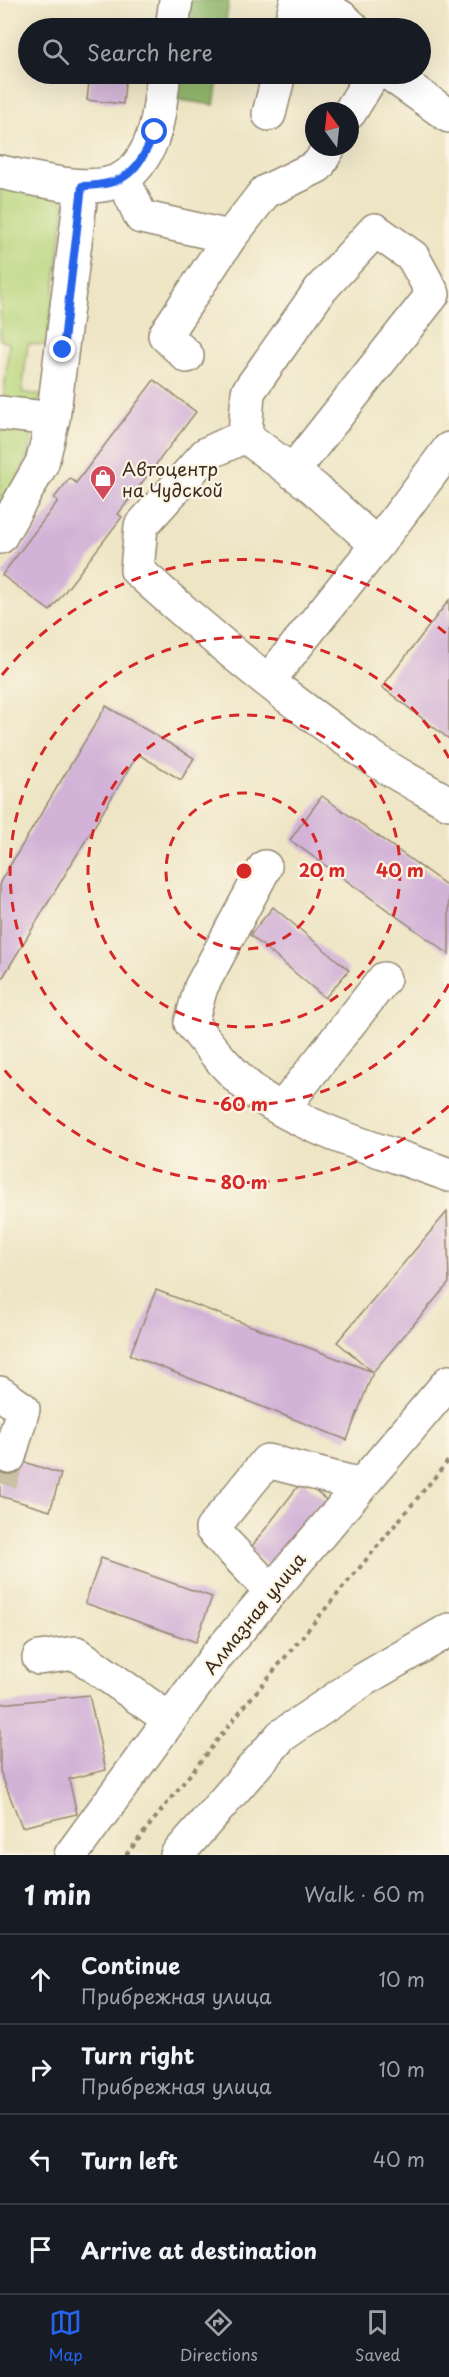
<!DOCTYPE html>
<meta charset="utf-8">
<style>
:root{--surface:#171b24;--page:#20242c;--text:#f1f3f6;--muted:#9ea1a6;--line:#363941;--accent:#2563eb}
body{margin:0;font-family:"Playpen Sans",sans-serif;background:var(--page);color:var(--text)}
.compass{position:absolute;left:305px;top:102px;width:54px;height:54px;border-radius:50%;background:var(--surface);box-shadow:0 6px 24px #0002;rotate:345deg}
.stop{position:absolute;width:18px;height:18px;margin:-14px;border:4px solid #2563eb;border-radius:50%;background:#fff}
.stop.end{background:#2563eb;border-color:#fff;box-shadow:0 2px 6px #0008}
.list{margin:0;padding:0;list-style:none}
h2{display:flex;justify-content:space-between;align-items:center;height:78px;margin:0;padding:0 24px;font-size:26px}
h2 small{font-size:20px;font-weight:400;color:var(--muted)}
.list li{display:grid;grid-template-columns:39px 1fr auto;gap:18px;align-items:center;box-sizing:border-box;height:90px;padding:0 24px;border-top:2px solid var(--line)}
.list b{display:block;font-size:22px;white-space:nowrap}
.list p{margin:0;font-size:20px;white-space:nowrap;color:var(--muted)}
.list em{font-size:20px;font-style:normal;color:var(--muted)}
.icon{flex:none;width:33px;height:33px;fill:none;stroke:currentColor;stroke-width:2;stroke-linecap:round;stroke-linejoin:round}
.map{position:relative;flex:none;width:449px;height:1855px;overflow:hidden}
.search{position:absolute;background:var(--surface);box-shadow:0 6px 24px #0002;left:18px;right:18px;top:18px;height:66px;display:flex;align-items:center;gap:15px;box-sizing:border-box;padding:0 21px;border-radius:33px;color:var(--muted);font-size:22px}
.sheet{height:438px;background:var(--surface)}
nav{display:flex;justify-content:space-around;align-items:center;box-sizing:border-box;height:84px;border-top:2px solid var(--line);background:var(--surface);font-size:16px;color:var(--muted)}
nav a{display:grid;justify-items:center;gap:3px}
nav .on{color:var(--accent)}
.map>svg:first-child{display:block}
</style>
<div class="map">
<svg width="449" height="1855" viewBox="0 0 449 1855">
<rect width="100%" height="100%" fill="#fcf5e5"/>
<filter id="ink" filterUnits="userSpaceOnUse"><feTurbulence type="fractalNoise" baseFrequency=".0167" numOctaves="2"/><feDisplacementMap in="SourceGraphic" scale="12" xChannelSelector="R" yChannelSelector="G"/><feConvolveMatrix kernelMatrix="1 2 1 2 8 2 1 2 1" color-interpolation-filters="sRGB"/></filter>
<filter id="wash" filterUnits="userSpaceOnUse"><feTurbulence type="fractalNoise" baseFrequency=".008" numOctaves="4" result="noise"/><feDisplacementMap in="SourceGraphic" scale="24" xChannelSelector="R" yChannelSelector="G"/><feGaussianBlur stdDeviation="1.35" result="paint"/><feColorMatrix in="noise" values="0 0 0 0 0 0 0 0 0 0 0 0 0 0 0 0 0 1.4 0 .05"/><feComposite in="paint" operator="in"/></filter>
<g filter="url(#wash)">
<rect width="100%" height="100%" fill="#eee5c5"/>
<path fill="#b7d67d" stroke="#79804e" stroke-width="1.5" d="M0,184L58,192L65,205L47,345L28,344L22,392L43,396L35,405L7,404L4,395L9,343L0,340Z
M10,425L31,430C36,450 9,493 0,512V433Z"/>
<path fill="#91b76c" stroke="#667045" stroke-width="1.5" d="M184,0H229L225,28H179Z
M172,74H219L214,105L168,98Z"/>
<g id="blocks">
<path fill="#d2b2d7" d="M90,74H126L123,104L87,100Z
M154,380L196,412L118,514L122,517L50,611L2,575L58,501L54,498L70,478L76,483Z
M449,600V739L382,687Z
M106,706L194,758L181,780L138,754L0,982V882Z
M322,796L449,887V954L290,840Z
M273,907L349,970L325,998L250,935Z
M447,1212L449,1283L373,1372L337,1342Z
M156,1290L373,1372L347,1440L130,1355Z
M0,1454L61,1474L50,1511L0,1496Z
M302,1481L329,1502L276,1571L249,1550Z
M101,1558L212,1597L196,1642L85,1603Z
M89,1695L106,1770L69,1779L77,1814L22,1827L0,1771V1704Z"/>
</g>
</g>
<g filter="url(#ink)">
<use href="#blocks" fill-opacity="0" stroke="#948872" stroke-width="1.5"/>
<g fill="none" stroke-linecap="round" stroke-linejoin="round">
<path stroke="#cac0a4" stroke-width="33" stroke-dasharray="33 16" stroke-linecap="butt" d="M0,1483L9,1457"/>
<g stroke="#948872" stroke-width="36">
<path id="minor" d="M313,0L341,17L353,28
M172,28L176,0
M290,28L297,0
M390,74L449,116
M350,112L373,74
M269,114L279,74
M0,172C32,178 95,196 123,178C139,169 149,149 154,133C160,115 161,93 164,74
M123,178L141,217L230,237
M187,356L165,335L230,237L265,192L318,166L329,147
M0,413L53,419
M245,436L248,392L320,290L375,230L413,257L433,294L292,472
M0,537L42,463L53,419L82,186
M377,545L314,488L245,436L206,454L141,526L137,570C210,636 288,701 370,756C395,774 423,788 449,803
M268,681L377,545L449,449
M265,867L201,987L191,1023C212,1050 240,1085 269,1102C324,1137 389,1152 449,1175
M282,1109L384,979
M0,1393L23,1409L9,1457
M271,1591L212,1529L267,1461L361,1485
M39,1658L76,1653L170,1720
M71,1855L218,1654L449,1382
M177,1855L281,1736L363,1680L449,1630"/>
</g>
<path stroke="#948872" stroke-width="4" stroke-dasharray="4.5 4.5" stroke-linecap="butt" d="M126,1855L238,1714L449,1460"/>
<use href="#minor" stroke="#fff" stroke-width="33"/>
</g>
</g>
<g fill="none" stroke-linecap="round" stroke-linejoin="round" filter="url(#ink)">
<path stroke="#2563eb" stroke-width="8" d="M63,350L82,186C127,185 137,172 155,132"/>
</g>
<g fill="none" stroke="#d62828" stroke-width="3" stroke-dasharray="10 8">
<circle cx="244" cy="871" r="78"/>
<circle cx="244" cy="871" r="156"/>
<path d="M449 984A234 234 0 1 1 449 758"/>
<path d="M449 1106A312 312 0 0 1 2 1067M2 675A312 312 0 0 1 449 636"/>
</g>
<defs>
<g id="shop-pin" transform="scale(1.35)"><path d="M0 17L-7.5 6A9.5 9.5 0 1 1 7.5 6Z" fill="#d1495b" stroke="#fcf5e5"/><path d="M-5-2.5h2.3a2.7 3.5 0 0 1 5.4 0H5L5.5 6h-11ZM-1.5-2.5h3a1.5 2.3 0 0 0-3 0Z" fill="#fff"/></g>
</defs>
<g fill-rule="evenodd">
<use href="#shop-pin" x="103" y="478"/>
</g>
<g text-anchor="middle" dominant-baseline="central" stroke-width="4.5" stroke-linejoin="round" paint-order="stroke">
<g font-size="18" fill="#3b2a1e" stroke="#fcf5e5" text-anchor="start">
<text x="122" y="468">Автоцентр<tspan x="122" dy="21">на Чудской</tspan></text>
</g>
<g font-size="18" fill="#3b2a1e" stroke="#fcf5e5">
<text transform="translate(254 1613) rotate(-51)">Алмазная улица</text>
</g>
</g>
<circle cx="244" cy="871" r="9" fill="#d62828" stroke="#fcf5e5" stroke-width="3"/>
<g font-size="18" text-anchor="middle" font-weight="bold" fill="#d62828" stroke="#fcf5e5" stroke-width="4.5" stroke-linejoin="round" paint-order="stroke">
<text x="322" y="877">20 m</text>
<text x="400" y="877">40 m</text>
<text x="244" y="1111">60 m</text>
<text x="244" y="1189">80 m</text>
</g>
</svg>
<svg class="compass" viewBox="-18 -18 36 36"><path d="M0-13l5 13h-10z" fill="#e53935"/><path d="M0 13l5-13h-10z" fill="#9ea1a6"/></svg>
<div class="stop" style="left:155px;top:132px"></div>
<div class="stop end" style="left:63px;top:350px"></div>
<div class="search"><svg class="icon" aria-label="search" viewBox="0 0 24 24"><circle cx="10" cy="10" r="6"/><path d="M15 15l6 6"/></svg>Search here</div>
</div>
<section class="sheet">
<h2>1 min<small>Walk · 60 m</small></h2>
<ul class="list">
<li><svg class="icon" aria-label="ahead" viewBox="0 0 24 24"><path d="M12 20V5M6 11l6-6 6 6"/></svg><div><b>Continue</b><p>Прибрежная улица</p></div><em>10 m</em></li>
<li><svg class="icon" aria-label="right" viewBox="0 0 24 24"><path d="M7 20v-9h11M14 6l5 5-5 5"/></svg><div><b>Turn right</b><p>Прибрежная улица</p></div><em>10 m</em></li>
<li><svg class="icon" aria-label="left" viewBox="0 0 24 24"><path d="M17 20v-9H6M10 6l-5 5 5 5"/></svg><div><b>Turn left</b></div><em>40 m</em></li>
<li><svg class="icon" aria-label="arrive" viewBox="0 0 24 24"><path d="M6 21V4h12l-3 4 3 4H6"/></svg><div><b>Arrive at destination</b></div></li>
</ul>
</section>
<nav>
<a class="on"><svg class="icon" aria-label="map" viewBox="0 0 24 24"><path d="M3 6l6-2 6 2 6-2v14l-6 2-6-2-6 2zM9 4v14M15 6v14"/></svg>Map</a>
<a><svg class="icon" aria-label="directions" viewBox="0 0 24 24"><path d="M12 3l9 9-9 9-9-9zM9 14v-3h6M13 9l2 2-2 2"/></svg>Directions</a>
<a><svg class="icon" aria-label="saved" viewBox="0 0 24 24"><path d="M7 4h10v16l-5-4-5 4z"/></svg>Saved</a>
</nav>
